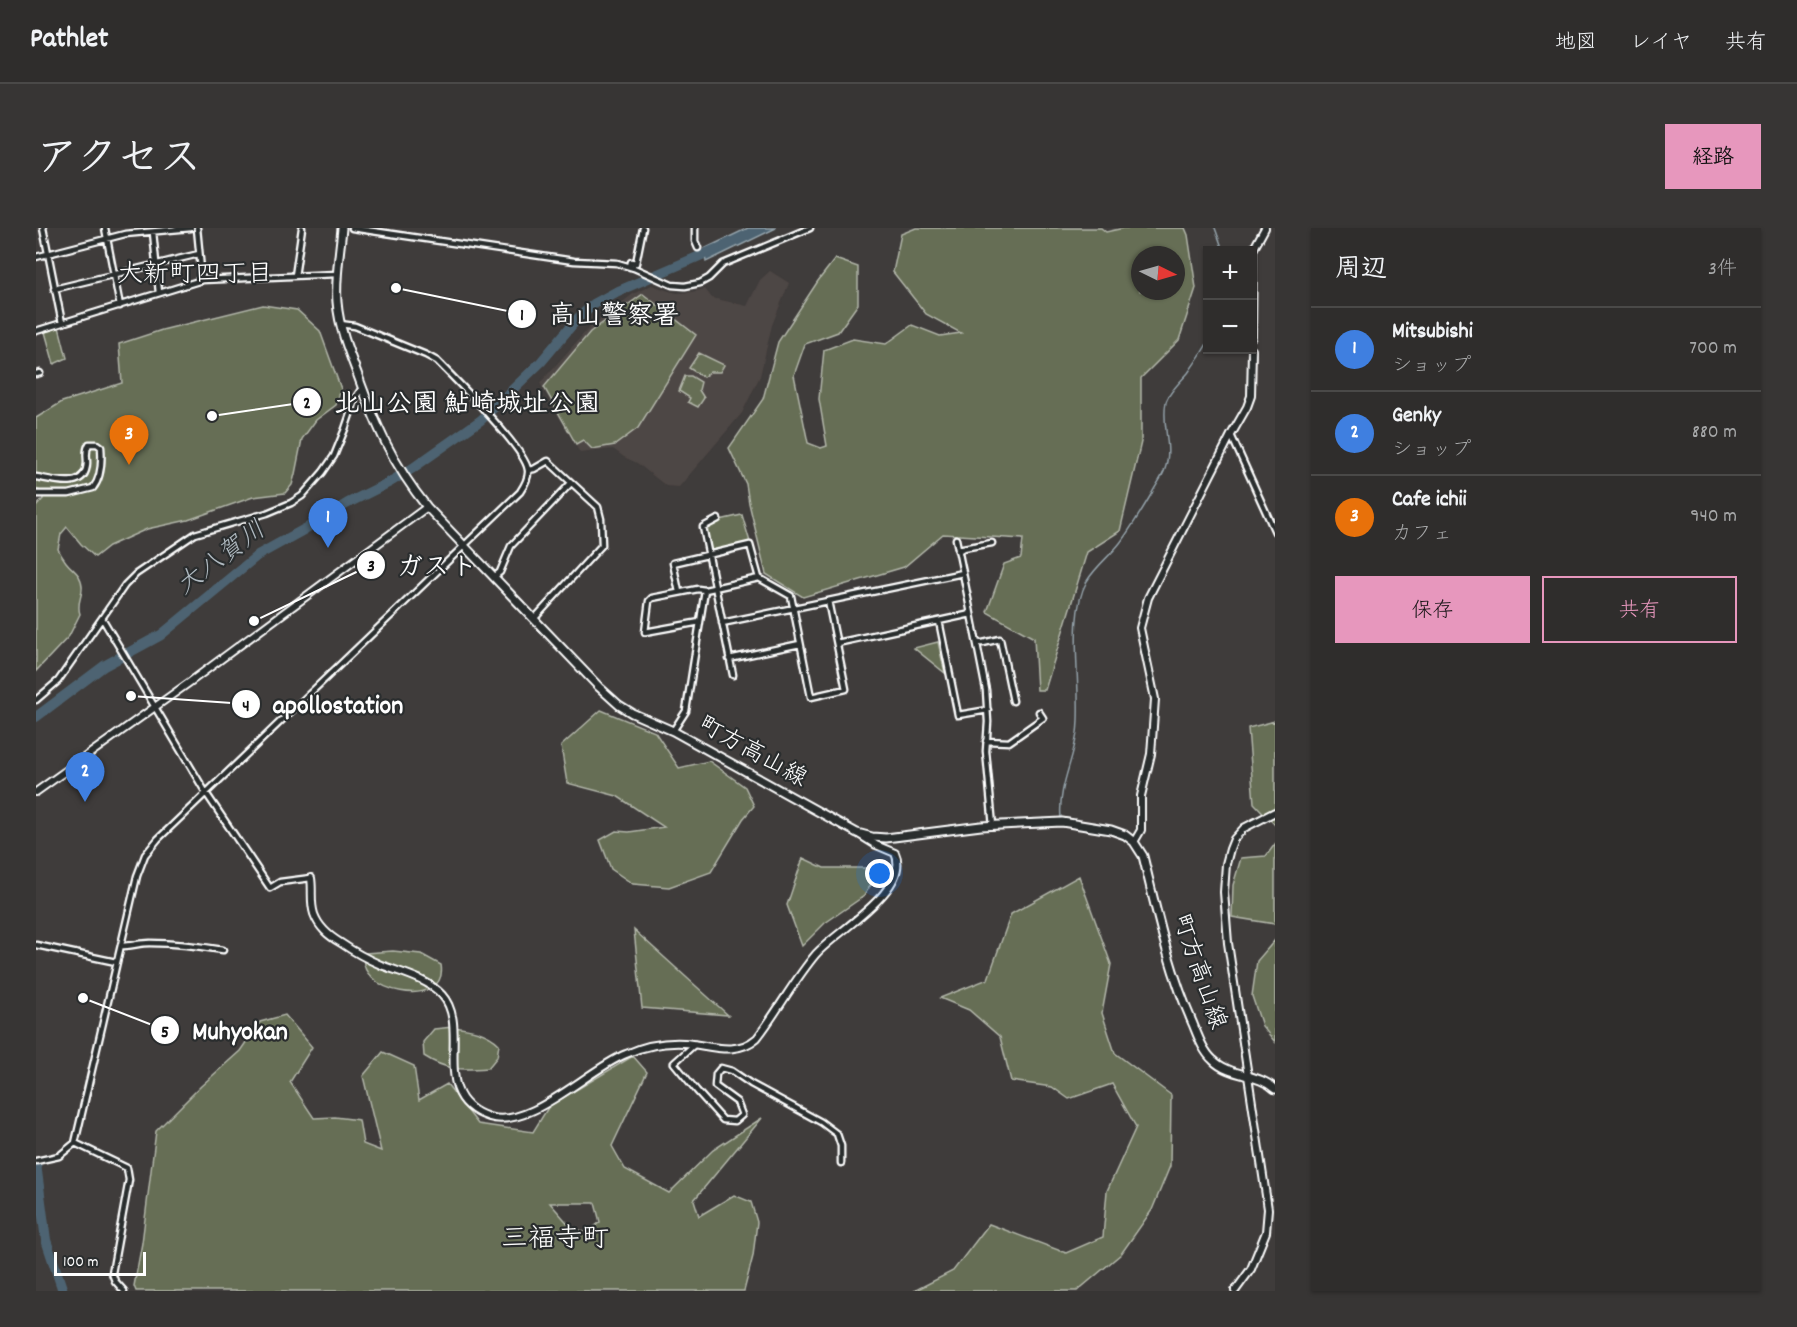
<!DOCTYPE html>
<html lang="ja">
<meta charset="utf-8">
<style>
:root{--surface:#2f2d2c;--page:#373534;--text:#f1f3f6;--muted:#a7a8a9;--line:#4a4948;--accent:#e797bd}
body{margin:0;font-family:Dekko,"Klee One",sans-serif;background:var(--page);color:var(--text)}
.controls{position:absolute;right:18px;top:18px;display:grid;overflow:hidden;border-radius:0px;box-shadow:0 2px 4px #0004}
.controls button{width:54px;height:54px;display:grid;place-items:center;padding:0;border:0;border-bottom:2px solid var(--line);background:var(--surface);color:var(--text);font:30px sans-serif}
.compass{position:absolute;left:1095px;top:18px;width:54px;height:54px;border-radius:50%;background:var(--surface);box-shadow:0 2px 4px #0004;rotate:95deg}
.scale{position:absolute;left:18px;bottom:15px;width:92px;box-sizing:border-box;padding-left:6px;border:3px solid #fff;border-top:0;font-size:16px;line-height:21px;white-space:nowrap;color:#fff;-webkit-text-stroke:4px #2a2d2e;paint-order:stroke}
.you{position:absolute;left:844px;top:646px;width:21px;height:21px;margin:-15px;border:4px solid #fff;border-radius:50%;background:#1a73e8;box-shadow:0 0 0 9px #1a73e833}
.badge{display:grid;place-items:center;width:39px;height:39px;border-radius:50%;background:var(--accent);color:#fff;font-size:20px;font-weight:700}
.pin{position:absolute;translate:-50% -50px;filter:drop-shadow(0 2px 3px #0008)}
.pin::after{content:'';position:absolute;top:32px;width:21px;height:18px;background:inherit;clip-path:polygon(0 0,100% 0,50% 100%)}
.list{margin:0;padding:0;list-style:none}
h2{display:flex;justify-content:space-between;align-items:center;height:78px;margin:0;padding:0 24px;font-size:26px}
h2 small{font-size:20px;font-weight:400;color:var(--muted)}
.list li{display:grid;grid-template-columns:39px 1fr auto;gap:18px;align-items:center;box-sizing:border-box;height:84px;padding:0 24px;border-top:2px solid var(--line)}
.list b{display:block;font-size:22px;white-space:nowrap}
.list p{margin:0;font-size:20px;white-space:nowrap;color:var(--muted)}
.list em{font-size:20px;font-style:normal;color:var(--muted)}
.actions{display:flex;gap:12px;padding:18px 24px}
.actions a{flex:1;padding:14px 0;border:2px solid var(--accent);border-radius:0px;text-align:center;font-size:21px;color:var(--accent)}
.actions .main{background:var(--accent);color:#111}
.map{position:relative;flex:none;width:1239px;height:1063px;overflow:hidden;border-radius:0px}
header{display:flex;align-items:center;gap:36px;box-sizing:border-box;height:84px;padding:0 30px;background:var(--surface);border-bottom:2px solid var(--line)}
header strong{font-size:28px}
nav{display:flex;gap:33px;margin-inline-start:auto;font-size:21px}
.intro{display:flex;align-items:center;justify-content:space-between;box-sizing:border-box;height:144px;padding:0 36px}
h1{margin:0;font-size:42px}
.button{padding:15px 27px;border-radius:0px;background:var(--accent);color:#111;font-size:21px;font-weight:700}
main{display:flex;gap:36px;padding:0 36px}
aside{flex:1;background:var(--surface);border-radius:0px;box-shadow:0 2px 4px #0004}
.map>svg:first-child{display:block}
</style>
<header>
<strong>Pathlet</strong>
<nav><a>地図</a><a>レイヤ</a><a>共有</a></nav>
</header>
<div class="intro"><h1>アクセス</h1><a class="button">経路</a></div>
<main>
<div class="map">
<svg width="1239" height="1063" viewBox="0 0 1239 1063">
<rect width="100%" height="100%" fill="#3f3c3b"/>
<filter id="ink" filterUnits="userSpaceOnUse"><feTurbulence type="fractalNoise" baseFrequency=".0167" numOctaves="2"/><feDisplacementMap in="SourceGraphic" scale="12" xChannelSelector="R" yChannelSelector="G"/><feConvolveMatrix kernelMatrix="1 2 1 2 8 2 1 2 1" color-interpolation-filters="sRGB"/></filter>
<g filter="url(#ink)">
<path fill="#4e4644" d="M734,43L753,55L736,97L724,148L706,185L643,259L630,258L601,235L588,229L577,221L544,225L504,155L552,101L597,66L616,57L633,63L641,65L655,64L669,61L676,70L711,78L724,52Z"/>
<path fill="#666e54" stroke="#b2b6aa" stroke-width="1.5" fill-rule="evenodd" d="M880,0H1065L1070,4L1088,0H1149L1152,7L1160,60L1143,112L1105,150V214L1084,303L1051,324L1009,462H1001L998,410L951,384L968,336L985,330L987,311L907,306L868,339L767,369L730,346L713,275L710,256L693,220L727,171L742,114L782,53L799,31L822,39V76L802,104L769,116L758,147L772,215L785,220L791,218L783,171L788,122L817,111L850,116L876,97L904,108L925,105L890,86L857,44L865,6ZM1104,27H1140V63H1104Z
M607,66L660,107L602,200L579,217L556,221L547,212L540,216L508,159L554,104Z
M227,77L261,82L284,103L305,161L300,177L280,192L266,211L259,246L256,257L249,265L217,269L152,292L111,301L73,318L59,329L45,316L31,299L25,306L22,321C24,325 27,330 30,334C37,343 45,345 46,358C47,369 40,374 44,386L33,408L0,443V279L7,271L5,263L0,261V190L26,174L86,155L83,116L126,102Z
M23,99L31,130L18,136L9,104Z
M663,125L688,137L684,144H674L667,149L653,140Z
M649,148H655L665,154L663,162L668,170L662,179L652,174L654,170L643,163Z
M706,287L714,314L678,323L674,322L670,300L684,292Z
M902,414L909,445L878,420Z
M565,482L619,504L643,540L673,533L709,559L718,578L707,591L675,644L633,659L597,656L575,641L564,612L580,603L593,604L628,599L581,568L531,555L525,518Z
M1239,493V597L1218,575L1212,500Z
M1239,616V696L1196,689L1197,657L1205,630L1230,628Z
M767,630L788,640H845L828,668L789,695L766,718L751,677Z
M1043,648L1075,736L1066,785L1079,825L1135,867L1134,938L1116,982L1085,1026L1041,1063H878L917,1043L953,996L1030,1025L1067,1009L1071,963L1100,899L1076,856L1033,871L1016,859L975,853L964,809L933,782L904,770L952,751L975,686Z
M598,702L692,787L606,780Z
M1239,712V814L1226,798L1216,768L1221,733Z
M357,723L385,726L405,737C413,784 315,764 329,725Z
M249,787L276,819L254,854L278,890L299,889L323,892L327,916L345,923L327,848L347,824L378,838L383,872L411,856L442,896L497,904L513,878L597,828L611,844L576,918L589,941L633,965L677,922L726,890L658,972L663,988L698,967L715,974L721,994L717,1028L708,1063H100L98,1058L106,1015L120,903L165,858L204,823L224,794ZM514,975H559L564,994L551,1005L535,999Z
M417,799C434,801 451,804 463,816L461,829L452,840C426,842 411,843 388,828L387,814L398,801Z"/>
<path fill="#4d6472" stroke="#94a2aa" stroke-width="1.5" d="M712,0H740L670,34L668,21Z"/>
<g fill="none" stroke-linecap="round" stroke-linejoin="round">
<path stroke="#94a2aa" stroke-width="1.5" d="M1179,0L1187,22
M1025,590C1022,560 1037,534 1041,505C1047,461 1030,390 1051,353C1060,338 1074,328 1084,315C1096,299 1106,282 1116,265C1120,257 1126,250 1129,241C1137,219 1125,196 1130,174C1133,164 1145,153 1152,145C1159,135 1166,125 1172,114"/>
<path stroke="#4d6472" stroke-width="10" d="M0,489L68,438L125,407L222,327L269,301L312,275L354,254L377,240L445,192L505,134L541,91L558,76L580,64L680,21
M0,936L10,1012L27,1063"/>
<g stroke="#fff" stroke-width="9">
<path id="minor" d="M7,0L26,95
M69,0L84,78
M161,0L166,52
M316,0L538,33L581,35L598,40L636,57L649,58L664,55L673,50L687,36L774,0
M659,0V13L662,20
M117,4L123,65
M0,29L89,6L155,0
M594,39L595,34L600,35L607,0
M259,48L266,0
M18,61L163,26
M0,103L166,52L301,46
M0,146L4,145
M1195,207L1239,304
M492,242L498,241L512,233L562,279L565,291L566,317L498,391
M0,249C18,252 50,263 51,235C51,227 49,223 53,216H61L65,219C66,232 66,249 57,260L33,266H0
M682,291L667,299L697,447
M920,311L927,345
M922,323L927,320L956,315
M458,349L464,344L475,318L535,255
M643,364L637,335L714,317L723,350
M903,393L922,487L952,482
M664,394L609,404L613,373L616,370L662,361L669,362L723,350L755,368L775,469L810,461L792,373
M686,395L927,345L950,462L952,494L950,523L957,598
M801,415L935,386
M941,415H947L964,411L977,473
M693,431L764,416
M0,472L22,453L66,390
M637,503L650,483L669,362
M950,513L973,514L1007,490L1003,484
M275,650L244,654L234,660L170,565L66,390L89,357L100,346L159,306L231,285L255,275L266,268L287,244L298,228L309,201L320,169L326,160
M0,717L80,734
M85,718C95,718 104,715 114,715C139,715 163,718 187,722
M659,816L638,835L661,863L687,892L699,893L706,887L701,874L679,858L680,846L685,840L696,843L715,856L785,894L801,906L805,918V935
M39,915L91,940L93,952L76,1045L79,1053L88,1063
M0,933L23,928L39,915L101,648L109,627L122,611L484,264C488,258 493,249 492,242C490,222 418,150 401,133L390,127L319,98L304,96"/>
</g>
<g stroke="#fff" stroke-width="10">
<path id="tertiary" d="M1216,109L1217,22L1229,0
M0,564L154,454L391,279
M1098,614L1105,602V568L1115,526L1119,471L1104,400L1112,370L1195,207L1211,179L1215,168L1216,122
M275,650C277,662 274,674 278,686C283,700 293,708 305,715C318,724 331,731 345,737C366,745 390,750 406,767C436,800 391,869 453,889C494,902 552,841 590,826C608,818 628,814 648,815C674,817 699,829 721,810C742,783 758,752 780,726C799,704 876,661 859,625L840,617L824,607
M1199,1063L1215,1041L1230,1004L1232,981L1192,715L1188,664L1190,636L1194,621L1198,611L1208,600L1239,584"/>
</g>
<g stroke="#fff" stroke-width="11">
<path id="secondary" d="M306,0C304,24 299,50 301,74C303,99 312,122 321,145C340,198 356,235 391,279L563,459L583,477L596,485L637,503L821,605L836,609L850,610L945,598L1026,594L1075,602L1089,607L1098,614L1107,628C1121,685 1133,742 1157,796C1162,808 1167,823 1177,832C1194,849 1222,845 1239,861"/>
</g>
<use href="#minor" stroke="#2a2d2e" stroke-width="4.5"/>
<use href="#tertiary" stroke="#2a2d2e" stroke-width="6"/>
<use href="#secondary" stroke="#2a2d2e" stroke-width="7"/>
</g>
</g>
<g text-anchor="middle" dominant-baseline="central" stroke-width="4.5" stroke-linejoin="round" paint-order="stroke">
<g font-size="24" fill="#fff" stroke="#2a2d2e">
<text transform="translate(716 525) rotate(29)">町方高山線</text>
<text transform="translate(1162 744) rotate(71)">町方高山線</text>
</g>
<g font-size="26" fill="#fff" stroke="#2a2d2e">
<text x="159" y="47">大新町四丁目</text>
</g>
<g font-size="26" font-style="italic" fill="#afb9c0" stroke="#2a2d2e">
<text transform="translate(186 331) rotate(-37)">大八賀川</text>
</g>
<g font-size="27" fill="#fff" stroke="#2a2d2e">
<text x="519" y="1012">三福寺町</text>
</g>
</g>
<path fill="none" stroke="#fff" stroke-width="2" d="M360 60L486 86M176 188L271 174M218 393L335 337M95 468L210 476M47 770L129 802"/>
<g fill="#fff" stroke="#2a2d2e" stroke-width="2">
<circle cx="360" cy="60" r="6"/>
<circle cx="176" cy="188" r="6"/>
<circle cx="218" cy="393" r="6"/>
<circle cx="95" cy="468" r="6"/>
<circle cx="47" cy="770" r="6"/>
<circle cx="486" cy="86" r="15"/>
<circle cx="271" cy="174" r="15"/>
<circle cx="335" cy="337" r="15"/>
<circle cx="210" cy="476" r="15"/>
<circle cx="129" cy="802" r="15"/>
</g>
<g font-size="18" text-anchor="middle" font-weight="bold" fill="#111">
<text x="486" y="92">1</text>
<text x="271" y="180">2</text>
<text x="335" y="343">3</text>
<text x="210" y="483">4</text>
<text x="129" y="809">5</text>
</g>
<g font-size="26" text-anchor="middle" font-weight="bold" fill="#fff" stroke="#2a2d2e" stroke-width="4.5" stroke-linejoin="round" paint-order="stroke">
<text x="578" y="95">高山警察署</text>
<text x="431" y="183">北山公園 鮎崎城址公園</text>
<text x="401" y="346">ガスト</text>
<text x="302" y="485">apollostation</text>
<text x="204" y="811">Muhyokan</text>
</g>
</svg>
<div class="controls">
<button>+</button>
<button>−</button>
</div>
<svg class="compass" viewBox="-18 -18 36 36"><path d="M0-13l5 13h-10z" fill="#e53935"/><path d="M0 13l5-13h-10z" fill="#a7a8a9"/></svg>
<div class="scale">100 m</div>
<div class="you"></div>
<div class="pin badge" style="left:292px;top:320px;background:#3f7fe0">1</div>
<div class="pin badge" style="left:49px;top:574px;background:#3f7fe0">2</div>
<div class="pin badge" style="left:93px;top:237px;background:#e8710a">3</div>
</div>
<aside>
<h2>周辺<small>3件</small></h2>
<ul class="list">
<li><span class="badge" style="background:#3f7fe0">1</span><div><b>Mitsubishi</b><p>ショップ</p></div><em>700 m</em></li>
<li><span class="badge" style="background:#3f7fe0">2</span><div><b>Genky</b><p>ショップ</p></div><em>880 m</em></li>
<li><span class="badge" style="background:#e8710a">3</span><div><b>Cafe ichii</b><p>カフェ</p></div><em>940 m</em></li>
</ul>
<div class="actions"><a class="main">保存</a><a>共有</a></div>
</aside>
</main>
